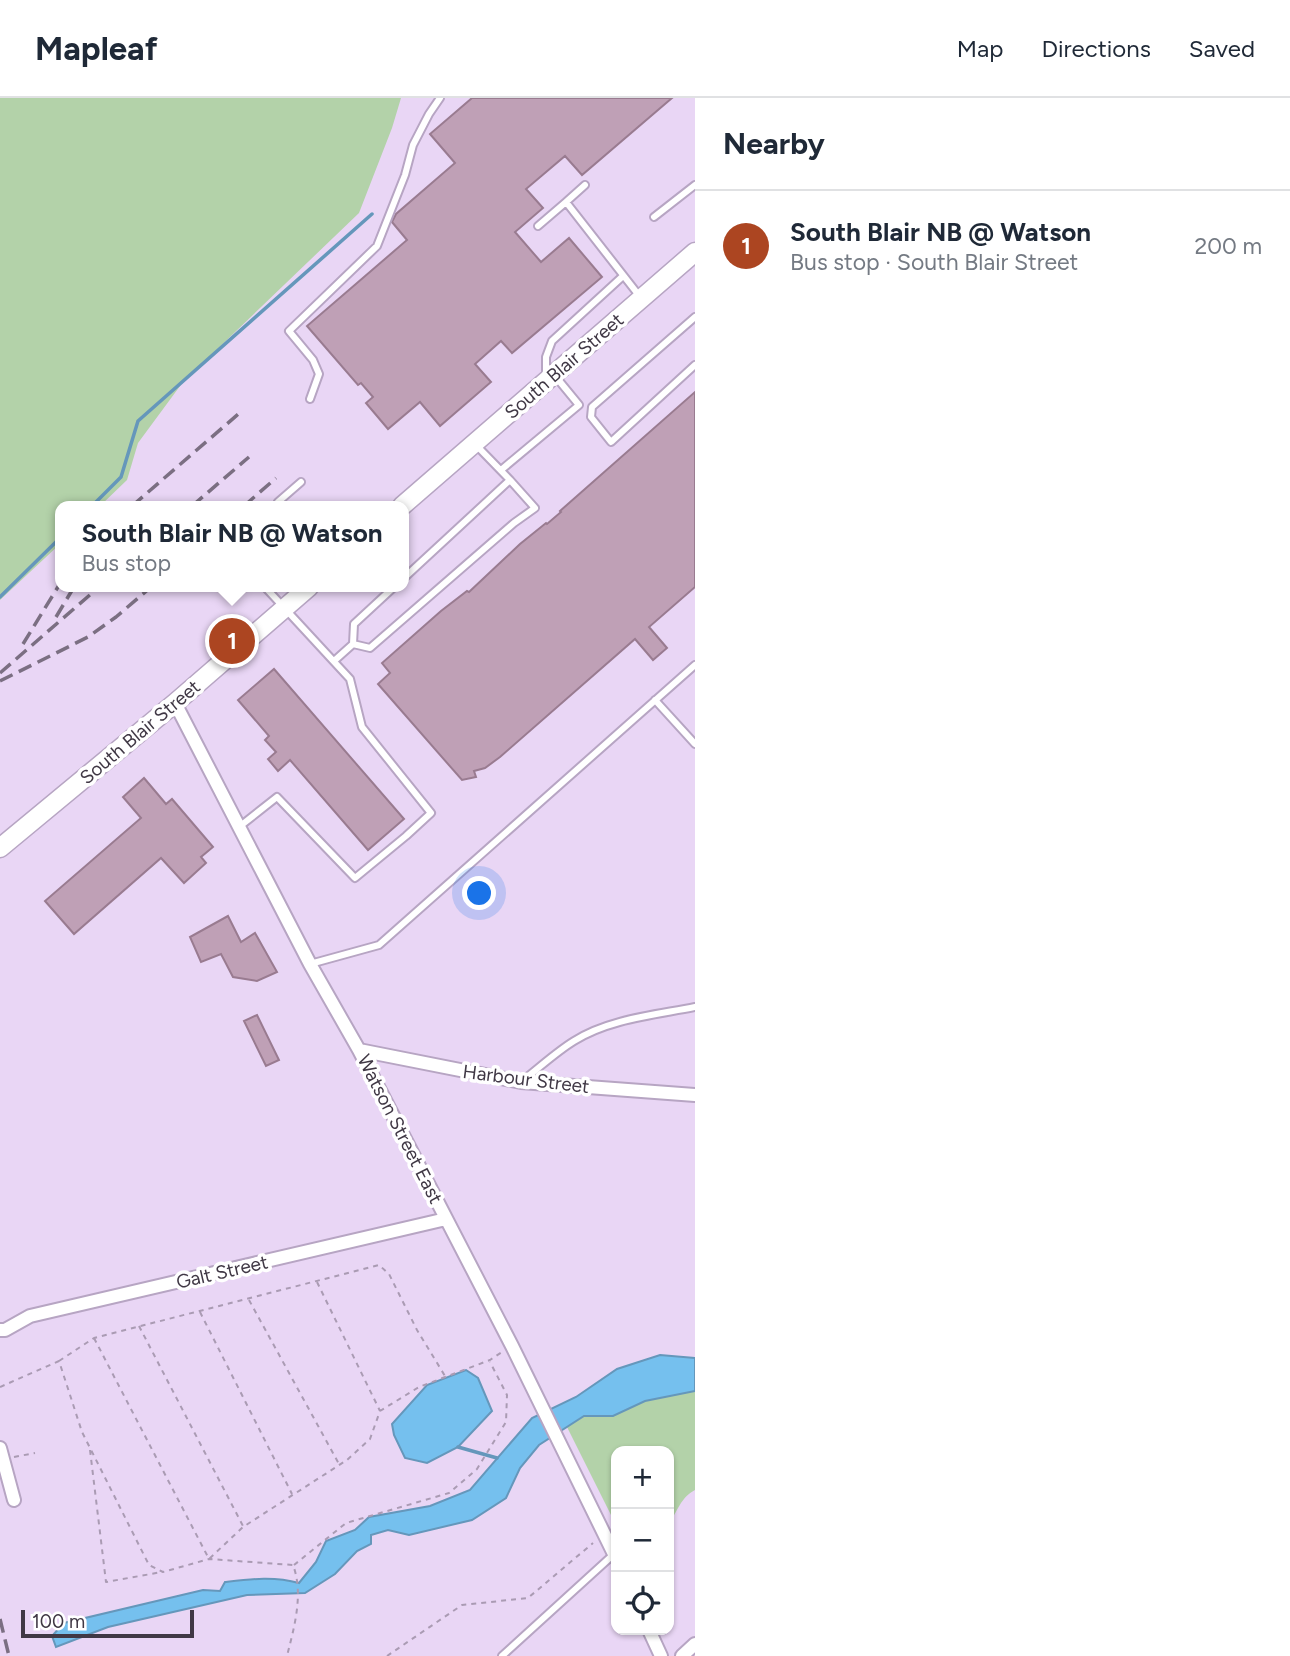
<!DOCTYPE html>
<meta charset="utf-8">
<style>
:root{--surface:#fff;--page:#f2f2f3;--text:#1f2937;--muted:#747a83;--line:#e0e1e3;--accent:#ac4521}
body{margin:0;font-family:Figtree,sans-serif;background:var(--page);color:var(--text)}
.controls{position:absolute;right:21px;bottom:21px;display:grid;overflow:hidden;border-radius:14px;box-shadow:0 2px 5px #0004}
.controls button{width:63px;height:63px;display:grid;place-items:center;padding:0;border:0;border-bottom:2px solid var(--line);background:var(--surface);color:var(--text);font:35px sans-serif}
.scale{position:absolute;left:21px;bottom:18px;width:173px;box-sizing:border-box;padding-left:7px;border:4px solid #403845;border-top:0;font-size:19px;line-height:24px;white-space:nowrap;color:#403845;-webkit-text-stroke:5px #fff;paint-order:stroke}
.you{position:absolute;left:480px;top:796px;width:24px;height:24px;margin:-18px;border:5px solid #fff;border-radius:50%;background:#1a73e8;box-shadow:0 0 0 10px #1a73e833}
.badge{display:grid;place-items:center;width:46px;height:46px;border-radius:50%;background:var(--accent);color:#fff;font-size:23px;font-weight:700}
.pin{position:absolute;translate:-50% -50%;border:4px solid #fff;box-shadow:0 2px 7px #0006}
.popup{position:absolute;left:55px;top:403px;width:354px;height:91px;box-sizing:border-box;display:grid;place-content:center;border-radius:14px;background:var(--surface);filter:drop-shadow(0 2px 5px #0005);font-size:23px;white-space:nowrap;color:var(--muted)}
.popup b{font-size:26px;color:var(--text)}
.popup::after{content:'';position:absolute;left:50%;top:100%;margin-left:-14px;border:14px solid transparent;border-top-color:var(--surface)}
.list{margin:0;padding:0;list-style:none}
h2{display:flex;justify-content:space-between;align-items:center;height:91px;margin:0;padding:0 28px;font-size:30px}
h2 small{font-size:23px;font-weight:400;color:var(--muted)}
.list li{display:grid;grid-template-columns:46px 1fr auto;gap:21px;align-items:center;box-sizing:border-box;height:112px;padding:0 28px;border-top:2px solid var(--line)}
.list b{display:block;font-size:26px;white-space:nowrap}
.list p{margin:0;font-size:23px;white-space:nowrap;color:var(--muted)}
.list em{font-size:23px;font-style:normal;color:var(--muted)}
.icon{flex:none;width:38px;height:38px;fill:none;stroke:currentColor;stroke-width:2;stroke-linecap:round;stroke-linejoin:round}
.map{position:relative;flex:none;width:695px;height:1558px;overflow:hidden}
header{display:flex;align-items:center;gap:42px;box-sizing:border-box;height:98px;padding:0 35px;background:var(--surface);border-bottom:2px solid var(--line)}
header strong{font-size:33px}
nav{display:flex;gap:38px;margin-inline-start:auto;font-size:24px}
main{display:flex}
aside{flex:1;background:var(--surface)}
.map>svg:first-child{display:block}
</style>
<header>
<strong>Mapleaf</strong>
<nav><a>Map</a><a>Directions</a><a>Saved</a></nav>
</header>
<main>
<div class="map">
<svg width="695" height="1558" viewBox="0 0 695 1558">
<rect width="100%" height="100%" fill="#e9d6f5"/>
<path fill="#b3d2a9" d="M0,0H401L392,30L359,115L183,284L138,345L127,382L100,408H61L60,446L0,502Z
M695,1293V1392C681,1399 677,1414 669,1426V1353H616V1427L567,1329L584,1318H613L645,1303Z"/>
<path fill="#75c0ee" stroke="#6597bb" stroke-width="2" d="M660,1257L695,1260V1293L645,1303L613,1318H584L539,1347L520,1370L506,1400L472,1422L409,1437L388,1432L371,1437V1446L357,1453L335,1476L305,1495L247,1497L108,1529L56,1549L52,1538L64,1525L203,1492L220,1493L225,1484C251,1481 274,1478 299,1485L316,1464L326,1443L355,1432L369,1419L430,1408L470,1392L532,1320L576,1299L617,1271Z
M466,1272L478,1280L492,1313L458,1349L427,1365L405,1360L394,1337L392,1326L427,1287Z"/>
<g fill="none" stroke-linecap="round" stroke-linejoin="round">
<path stroke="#6597bb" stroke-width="3.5" d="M92,408L121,379L138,323L372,116
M0,499L61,439
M458,1349L497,1360"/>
</g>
<path fill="#bfa0b6" stroke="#997b90" stroke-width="2" d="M472,0H672L582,77L565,58L526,91L543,110L515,134L541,164L569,140L602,179L512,255L501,243L475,266L491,284L440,328L420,304L388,331L366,305L373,299L361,285L358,287L307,228L407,142L392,124L396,116L455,65L430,36Z
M695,294V489L649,529L667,550L653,562L635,541L500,659L485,670L474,673L476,679L462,682L378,586L390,575L382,565L441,513L467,493L469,494L520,446L546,425L547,426L561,414L560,413Z
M274,571L404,721L368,752L290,662L278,673L268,661L276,654L265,642L269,638L238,602Z
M144,680L166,706L172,701L213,749L201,759L206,765L184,785L161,760L74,836L45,803L141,720L123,699Z
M228,818L241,844L255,835L277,874L257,883L233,879L221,856L201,864L190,839Z
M257,917L279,962L266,968L244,923Z"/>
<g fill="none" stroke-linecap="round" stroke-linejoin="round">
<g stroke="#b7a5c3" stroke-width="10">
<path id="lane" d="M566,104L585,87
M654,119L695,87
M538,128L566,104L641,200
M695,219L592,309L591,319L611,344L695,267
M546,277V259L552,243L623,178
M310,301L319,276L313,262L289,233L377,148L405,77L413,47L429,16L440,0
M501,372L579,307L556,279
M281,408L278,404L301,384
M404,480L510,382L476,347
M353,546L370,550L514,425L535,410L510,382
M334,563L353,546L354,526L394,489
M655,602L695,646
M239,729L277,699L355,780L406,738L431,715L362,629L350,581L265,489
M310,866L379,847L695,567
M522,983C539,970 556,954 574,943C609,921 655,917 695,909
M502,1558L614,1456"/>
</g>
<g stroke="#b7a5c3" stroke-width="16">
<path id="street" d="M175,605L310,866L359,952L512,1248L616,1460
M359,952L521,984L695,997
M0,1232H5L30,1218L446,1121
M0,1350L14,1402
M649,1532L661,1558
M682,1558L695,1546"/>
</g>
<g stroke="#b7a5c3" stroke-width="21">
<path id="secondary" d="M402,408L695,154
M0,750L175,605L309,489"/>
</g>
<path stroke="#aa9bb3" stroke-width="2" stroke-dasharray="5 5" stroke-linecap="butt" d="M317,1184L380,1313
M249,1202L339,1366
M200,1214L292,1396
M139,1228L243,1428
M94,1240L209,1461L243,1429L347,1362L370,1341L380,1313L419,1289L490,1262L502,1254
M59,1263L94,1240L379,1167L389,1176L417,1232L445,1278
M0,1289L59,1263L82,1334L149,1467L163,1474L209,1461L293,1467C304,1496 294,1530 287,1558
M90,1352L106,1484L162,1474
M14,1359L35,1355
M294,1467L346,1425L449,1395L477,1371L506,1324L507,1297L490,1264
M387,1558L462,1507L528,1500L593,1445"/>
<use href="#lane" stroke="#fff" stroke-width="6"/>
<use href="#street" stroke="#fff" stroke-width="12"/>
<use href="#secondary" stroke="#fff" stroke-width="18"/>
<path stroke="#7b6f82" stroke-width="3.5" stroke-dasharray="14 7" stroke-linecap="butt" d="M132,408L243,312
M192,408L249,359
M244,408L276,380
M56,519L74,489
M23,546L61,484
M0,575L99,489
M0,583L88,539L116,519L151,489
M0,1521L9,1558"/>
</g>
<g text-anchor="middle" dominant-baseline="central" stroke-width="7" stroke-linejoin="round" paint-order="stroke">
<g font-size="19" fill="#403845" stroke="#fff">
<text transform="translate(564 268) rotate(-41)">South Blair Street</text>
<text transform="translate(140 634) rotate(-40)">South Blair Street</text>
<text transform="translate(526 981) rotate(7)">Harbour Street</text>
<text transform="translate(400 1031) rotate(63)">Watson Street East</text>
<text transform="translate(222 1174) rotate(-13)">Galt Street</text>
</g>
</g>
</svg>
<div class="controls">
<button>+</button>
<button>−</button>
<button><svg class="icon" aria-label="locate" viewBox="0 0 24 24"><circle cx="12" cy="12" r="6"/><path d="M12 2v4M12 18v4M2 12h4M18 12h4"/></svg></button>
</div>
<div class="scale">100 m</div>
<div class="you"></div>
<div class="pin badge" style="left:232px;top:543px">1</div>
<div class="popup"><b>South Blair NB @ Watson</b>Bus stop</div>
</div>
<aside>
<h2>Nearby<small></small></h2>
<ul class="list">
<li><span class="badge">1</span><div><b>South Blair NB @ Watson</b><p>Bus stop · South Blair Street</p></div><em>200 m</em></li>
</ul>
</aside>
</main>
